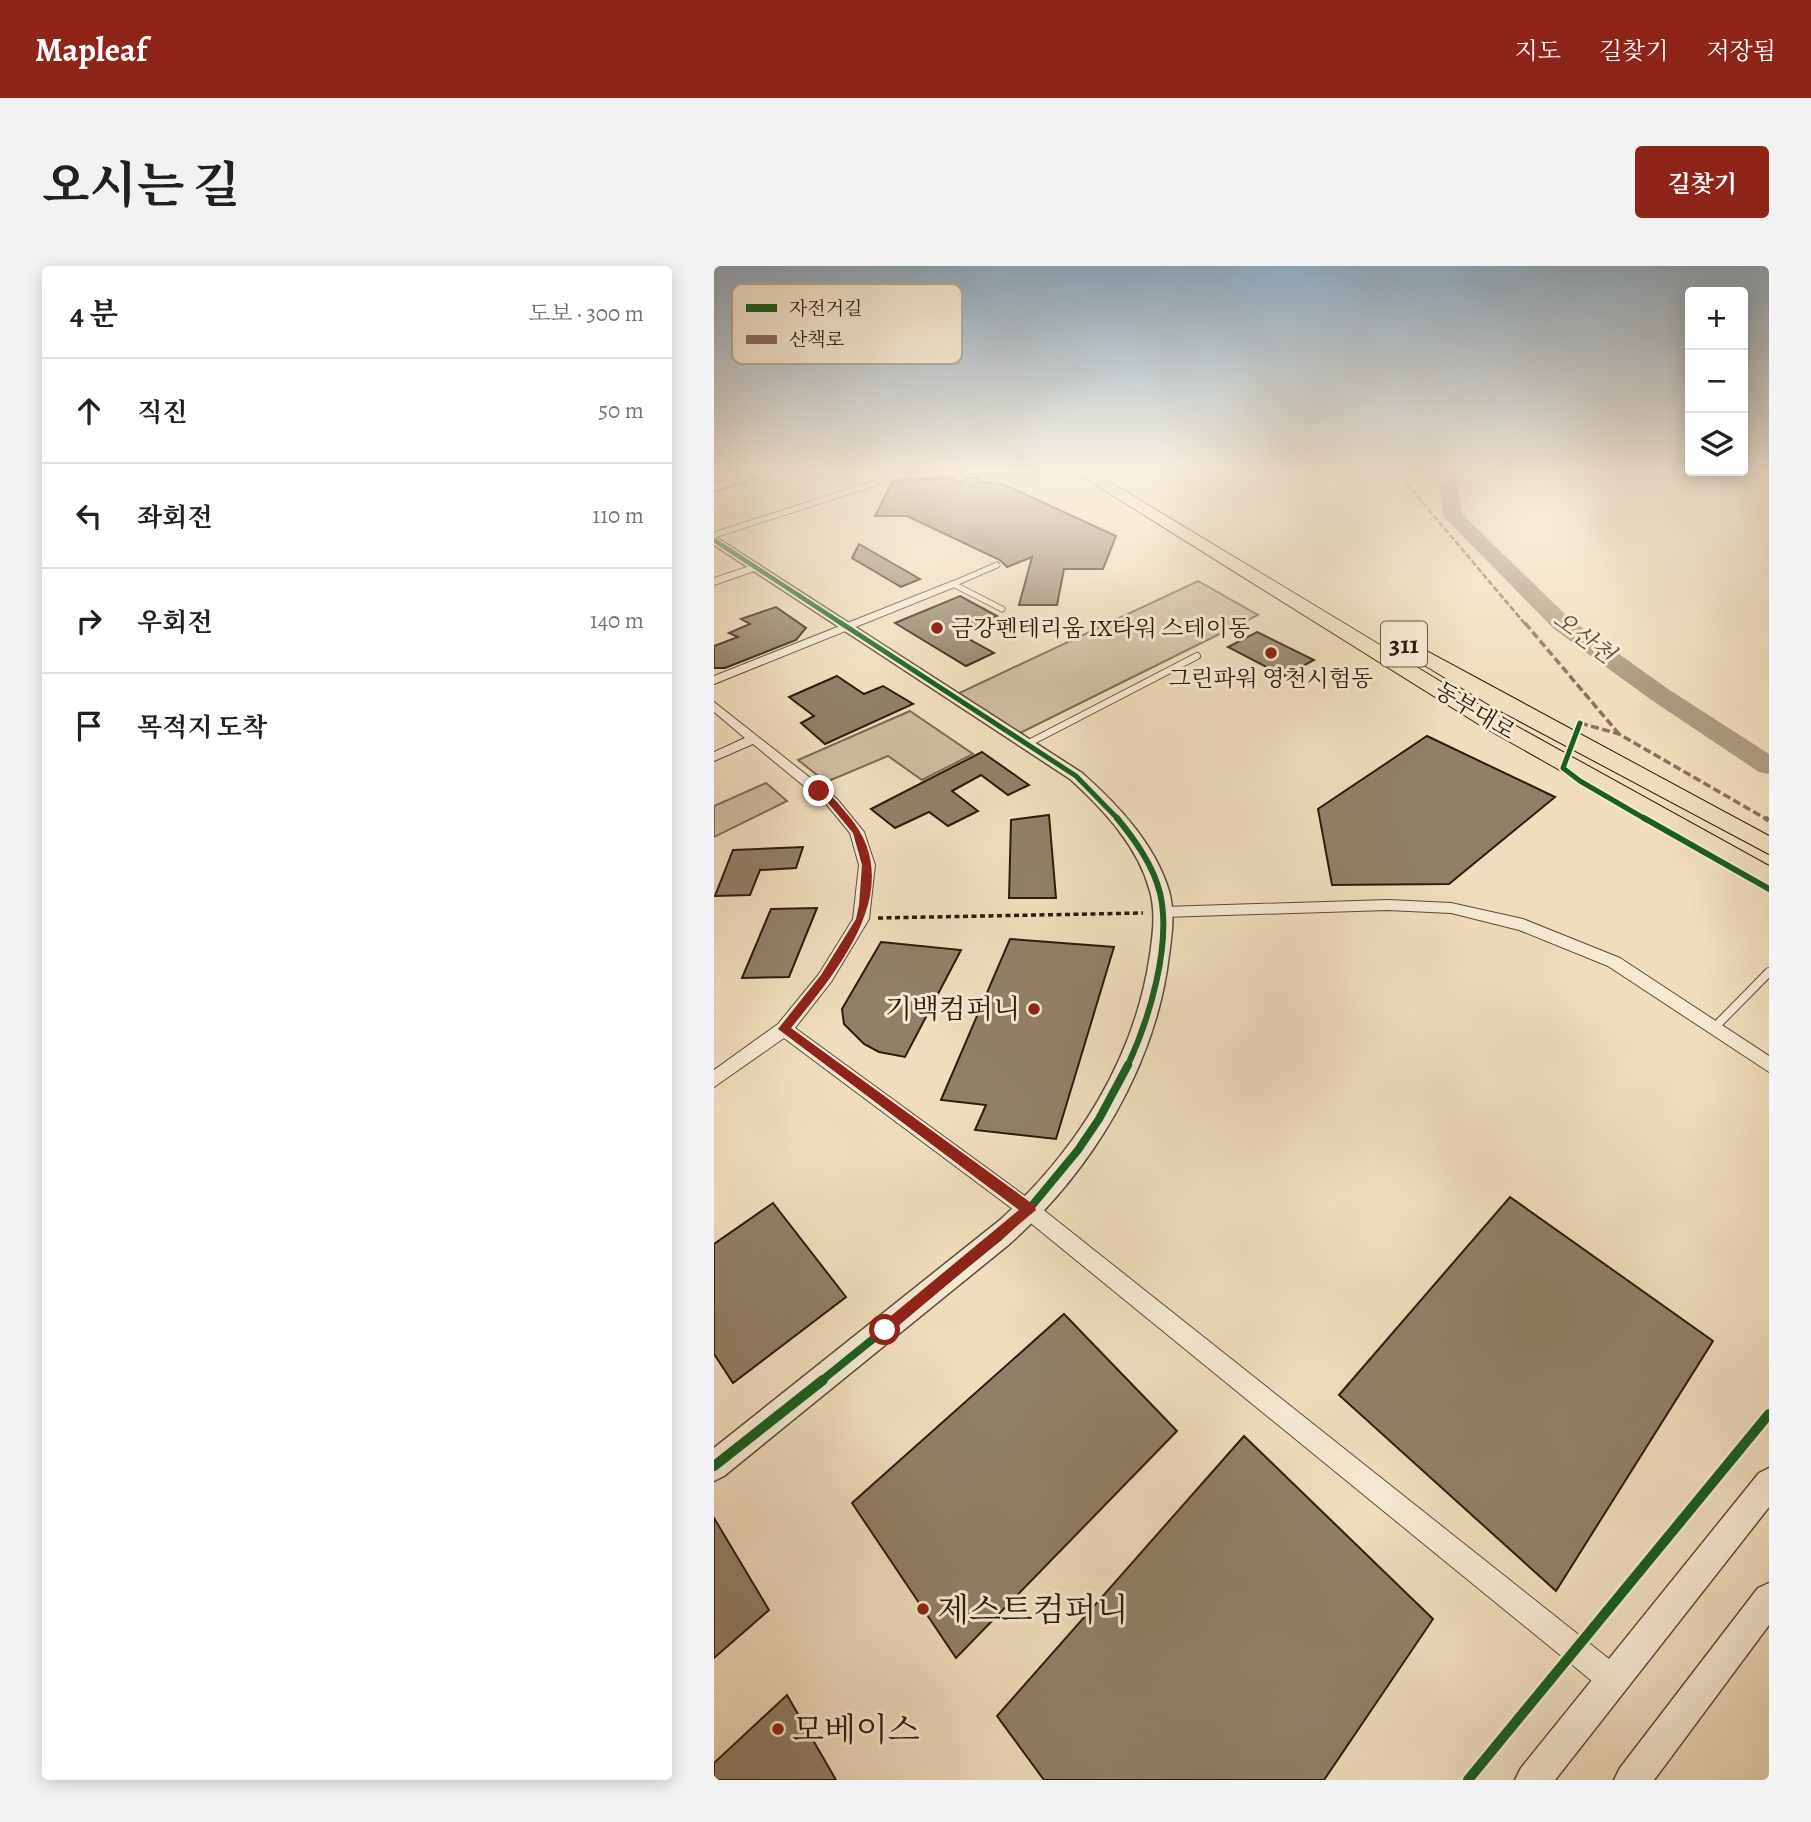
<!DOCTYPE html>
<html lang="ko">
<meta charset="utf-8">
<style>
:root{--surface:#fff;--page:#f2f2f2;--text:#202124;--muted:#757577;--line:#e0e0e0;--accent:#8f2418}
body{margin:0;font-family:Alegreya,"Noto Serif KR",serif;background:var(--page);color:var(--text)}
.controls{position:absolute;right:21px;top:21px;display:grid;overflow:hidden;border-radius:7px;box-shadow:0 4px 18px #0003}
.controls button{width:63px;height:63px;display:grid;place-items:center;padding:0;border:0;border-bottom:2px solid var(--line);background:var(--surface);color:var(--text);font:35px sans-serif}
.stop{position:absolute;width:21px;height:21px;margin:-16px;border:5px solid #8f2418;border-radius:50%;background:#fff}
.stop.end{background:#8f2418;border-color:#fff;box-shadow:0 2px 7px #0008}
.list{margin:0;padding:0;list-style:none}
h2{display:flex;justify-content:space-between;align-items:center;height:91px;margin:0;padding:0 28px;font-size:30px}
h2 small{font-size:23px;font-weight:400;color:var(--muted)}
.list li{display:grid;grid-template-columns:46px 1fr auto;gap:21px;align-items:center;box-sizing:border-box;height:105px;padding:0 28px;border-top:2px solid var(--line)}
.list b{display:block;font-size:26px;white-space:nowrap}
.list em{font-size:23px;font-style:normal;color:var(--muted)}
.icon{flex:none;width:38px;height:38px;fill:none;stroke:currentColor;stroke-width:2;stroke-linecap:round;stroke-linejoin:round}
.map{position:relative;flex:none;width:1055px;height:1514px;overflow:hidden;border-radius:7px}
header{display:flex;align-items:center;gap:42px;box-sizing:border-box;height:98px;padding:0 35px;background:var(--accent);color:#fff}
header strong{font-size:33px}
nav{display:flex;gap:38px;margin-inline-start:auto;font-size:24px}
.intro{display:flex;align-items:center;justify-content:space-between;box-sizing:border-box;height:168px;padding:0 42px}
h1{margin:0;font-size:49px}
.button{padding:18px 32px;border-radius:7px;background:var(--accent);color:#fff;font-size:24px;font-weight:700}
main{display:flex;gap:42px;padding:0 42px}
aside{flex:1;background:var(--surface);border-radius:7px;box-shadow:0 4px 18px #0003}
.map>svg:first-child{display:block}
</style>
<header>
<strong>Mapleaf</strong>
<nav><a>지도</a><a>길찾기</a><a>저장됨</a></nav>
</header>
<div class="intro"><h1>오시는 길</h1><a class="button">길찾기</a></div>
<main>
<aside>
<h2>4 분<small>도보 · 300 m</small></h2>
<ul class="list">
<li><svg class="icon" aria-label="ahead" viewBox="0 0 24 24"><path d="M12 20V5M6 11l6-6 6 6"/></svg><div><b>직진</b></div><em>50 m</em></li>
<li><svg class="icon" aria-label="left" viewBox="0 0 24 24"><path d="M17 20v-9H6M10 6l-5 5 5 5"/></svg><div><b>좌회전</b></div><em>110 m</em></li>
<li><svg class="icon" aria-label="right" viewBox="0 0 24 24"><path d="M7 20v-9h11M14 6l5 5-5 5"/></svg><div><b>우회전</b></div><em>140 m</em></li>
<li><svg class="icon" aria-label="arrive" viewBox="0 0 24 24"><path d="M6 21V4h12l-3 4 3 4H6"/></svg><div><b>목적지 도착</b></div></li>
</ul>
</aside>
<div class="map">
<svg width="1055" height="1514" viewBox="0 0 1055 1514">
<rect width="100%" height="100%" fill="#efddbd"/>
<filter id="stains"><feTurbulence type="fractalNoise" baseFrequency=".00286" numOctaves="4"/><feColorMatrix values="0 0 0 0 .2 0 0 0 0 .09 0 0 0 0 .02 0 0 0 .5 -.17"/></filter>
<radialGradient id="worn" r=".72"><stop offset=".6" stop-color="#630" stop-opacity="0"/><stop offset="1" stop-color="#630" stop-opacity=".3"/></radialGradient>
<path fill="#cebc9f" stroke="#7d6c57" stroke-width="2" d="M484,315L544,349L306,467L241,429Z
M196,445L259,488L208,514L174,490L112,516L84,494Z
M52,517L73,535L0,571V540Z"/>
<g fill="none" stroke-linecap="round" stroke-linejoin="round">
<path fill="#ad9b82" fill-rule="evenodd" d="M734,204L753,206L744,222L748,248L856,353L954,423L1055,488V508L1045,506L936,433L840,363L729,250L726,222Z"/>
</g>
<path fill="#918069" stroke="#2c1c0f" stroke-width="2" d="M241,212L246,217L251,212H265L263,216L289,218L402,270L389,303H350L343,339H305L318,291L293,301L286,294L193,250H161L178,217L187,214Z
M145,278L206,313L187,321L138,292Z
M246,330L283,350L244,367L280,387L252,400L181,357Z
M62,341L92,362L82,374L11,402H0V380L24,371L15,367L36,358L27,353Z
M543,366L600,394L570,410L514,381Z
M123,410L150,428L169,420L199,438L111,478L87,457L100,450L75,431Z
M713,470L841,531L735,618L618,619L604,543Z
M268,486L315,519L294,529L267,509L238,525L264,545L234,560L215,546L181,562L157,543Z
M335,549L342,632H295L297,554Z
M89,581L82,602L46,604L36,629L1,630L19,584Z
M103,642L75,711L28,712L57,643Z
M296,673L400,681L342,873L261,864L272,839L227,834Z
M167,676L247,684L191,791L165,786L150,778L130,758L128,743Z
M796,931L999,1075L842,1325L625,1129Z
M59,937L132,1031L19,1117L0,1088V978Z
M350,1048L463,1165L242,1392L138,1237Z
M530,1170L719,1353L610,1514H330L283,1450Z
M0,1252L55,1344L0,1392Z
M73,1429L122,1514H0V1497Z"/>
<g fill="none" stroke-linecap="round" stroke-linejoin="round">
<g stroke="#5d4c3a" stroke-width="7">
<path id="service-far2" d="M0,269L186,209L244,207L246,212
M239,318L288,343
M239,318L283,299"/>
</g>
<g stroke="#5d4c3a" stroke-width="8">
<path id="service-far1" d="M313,478L483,390"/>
</g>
<g stroke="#5d4c3a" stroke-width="10">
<path id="service" d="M1000,762L1055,706"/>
</g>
<g stroke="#5d4c3a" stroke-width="2">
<path id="minor" d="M42,298L46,299V303L0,319V312Z
M239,315L244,318L243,320L0,418V410Z
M0,436L123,533L150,566L161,599L155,653L117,716L81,762L322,938L909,1404L913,1414L909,1424L899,1428L889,1424L308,950L70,772L0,821V804L64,758L105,708L139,653L145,599L136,567L113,539L39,478L0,495V486L31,472L0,446Z
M674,634L737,637L809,653L906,692L1055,790V806L894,700L805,664L737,647L674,644L449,651L441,646L449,641Z"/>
</g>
<g stroke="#5d4c3a" stroke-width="3">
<path id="tertiary" d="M46,204H63L0,225V218Z
M0,270L368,507C404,539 441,578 455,625C461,647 458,667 455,689C442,800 377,907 293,980L10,1210L0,1215V1182L286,954C363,885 421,792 436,689C439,667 442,647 436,625C424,580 390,544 356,513L0,279Z
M1055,1202V1241L841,1514H801L807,1502L1045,1207Z
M1055,1317V1359L940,1514H900L906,1502L1044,1322Z"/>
</g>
<g stroke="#2c1c0f" stroke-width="2">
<path id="trunk" d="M358,204H376L782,449L1055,600V620L1046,617L766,459Z
M694,375L1055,570V588L779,441L687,385L684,381L687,377Z"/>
</g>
<path stroke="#2c1c0f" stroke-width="3.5" stroke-dasharray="5 3.5" stroke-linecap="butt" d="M164,652L429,647"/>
<use href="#service-far2" stroke="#f5e9d4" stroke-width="5"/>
<use href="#service-far1" stroke="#f5e9d4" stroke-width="6"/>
<use href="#service" stroke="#f5e9d4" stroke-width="8"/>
<use href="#minor" fill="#f5e9d4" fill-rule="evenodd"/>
<use href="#tertiary" fill="#f5e9d4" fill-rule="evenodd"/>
<use href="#trunk" fill="#efddbd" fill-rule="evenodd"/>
<path stroke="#8d6e63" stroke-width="2.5" stroke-dasharray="6 2.5" stroke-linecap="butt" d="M681,204L812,359"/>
<path stroke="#8d6e63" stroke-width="3.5" stroke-dasharray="8 3.5" stroke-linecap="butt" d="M811,357L905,468
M866,457L905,468L1054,554"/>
<path stroke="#8d6e63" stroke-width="5" stroke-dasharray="10 5" stroke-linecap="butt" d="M1051,552L1055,554"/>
<g stroke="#f5e9d4" stroke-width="7">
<path id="cycleway-far4" d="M0,274L130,359"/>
</g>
<g stroke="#f5e9d4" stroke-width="9">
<path id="cycleway-far3" d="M127,357L362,510L405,554
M866,457L849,502L866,515L933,554"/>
</g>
<g stroke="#f5e9d4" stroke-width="10">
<path id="cycleway-far2" d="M403,552C421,574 439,599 446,627C458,679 435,754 413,801
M930,552L1055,623"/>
</g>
<g stroke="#f5e9d4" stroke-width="12">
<path id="cycleway-far1" d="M107,1115L284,972L316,942L364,884L385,853L414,799"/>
</g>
<g stroke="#f5e9d4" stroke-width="15">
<path id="cycleway" d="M0,1200L109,1114
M754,1514L1055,1148"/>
</g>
<use href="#cycleway-far4" stroke="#1b5e20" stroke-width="4.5"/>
<use href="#cycleway-far3" stroke="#1b5e20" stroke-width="5"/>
<use href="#cycleway-far2" stroke="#1b5e20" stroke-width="6"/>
<use href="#cycleway-far1" stroke="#1b5e20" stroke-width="8"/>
<use href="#cycleway" stroke="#1b5e20" stroke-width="10"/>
</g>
<linearGradient id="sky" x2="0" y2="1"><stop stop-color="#90aabf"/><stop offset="0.49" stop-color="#f8f0e1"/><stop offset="1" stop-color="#f8f0e1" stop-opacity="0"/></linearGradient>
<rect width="1055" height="416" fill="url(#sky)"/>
<path fill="#8f2418" d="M102,523C115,523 126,540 134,549C196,621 123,705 77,762L320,939L322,944L171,1071L164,1064L166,1059L305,944L64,763L107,709L142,653L145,639L148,599L139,567L115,538L102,527Z"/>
<g fill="#8f2418" stroke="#f5e9d4" stroke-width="2.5">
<circle cx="223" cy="362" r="7"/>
<circle cx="557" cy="387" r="7"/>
<circle cx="320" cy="743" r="7"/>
<circle cx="209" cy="1343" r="7"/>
<circle cx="64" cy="1463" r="7"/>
</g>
<g text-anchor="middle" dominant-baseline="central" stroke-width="6" stroke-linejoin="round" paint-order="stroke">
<g font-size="23" fill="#2c1c0f" stroke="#f5e9d4" text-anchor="start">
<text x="237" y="362">금강펜테리움 IX타워 스테이동</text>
<text x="557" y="412" text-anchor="middle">그린파워 영천시험동</text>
</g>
<g font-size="23" fill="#2c1c0f" stroke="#f5e9d4">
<text transform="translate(761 445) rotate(31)">동부대로</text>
</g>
<g font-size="24" font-style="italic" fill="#604f3d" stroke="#f5e9d4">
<text transform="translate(870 371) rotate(37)">오산천</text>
</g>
<rect fill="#f5e9d4" stroke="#685a4a" stroke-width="2" x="667" y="355.5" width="46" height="45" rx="5"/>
<g font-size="26" font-weight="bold" fill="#2c1c0f">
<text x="690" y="378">311</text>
</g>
<g font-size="28" fill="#2c1c0f" stroke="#f5e9d4" text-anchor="end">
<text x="306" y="743">기백컴퍼니</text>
</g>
<g font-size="33" fill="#2c1c0f" stroke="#f5e9d4" text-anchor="start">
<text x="223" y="1343">제스트컴퍼니</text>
<text x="78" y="1463">모베이스</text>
</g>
</g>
<rect x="18" y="18" width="230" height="80" rx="10" fill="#f5e9d4" stroke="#b9ac99" stroke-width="2"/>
<rect x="32" y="38" width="31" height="8" fill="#1b5e20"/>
<rect x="32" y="69" width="31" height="9" fill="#8d6e63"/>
<g font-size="19" fill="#2c1c0f">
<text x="75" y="49">자전거길</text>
<text x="75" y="80">산책로</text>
</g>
<rect width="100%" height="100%" filter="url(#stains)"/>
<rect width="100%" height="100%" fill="url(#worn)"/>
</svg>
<div class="controls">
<button>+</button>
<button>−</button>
<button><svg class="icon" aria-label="layers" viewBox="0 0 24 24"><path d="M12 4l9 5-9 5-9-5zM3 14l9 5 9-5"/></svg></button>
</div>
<div class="stop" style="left:171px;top:1064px"></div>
<div class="stop end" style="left:105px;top:525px"></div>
</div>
</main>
